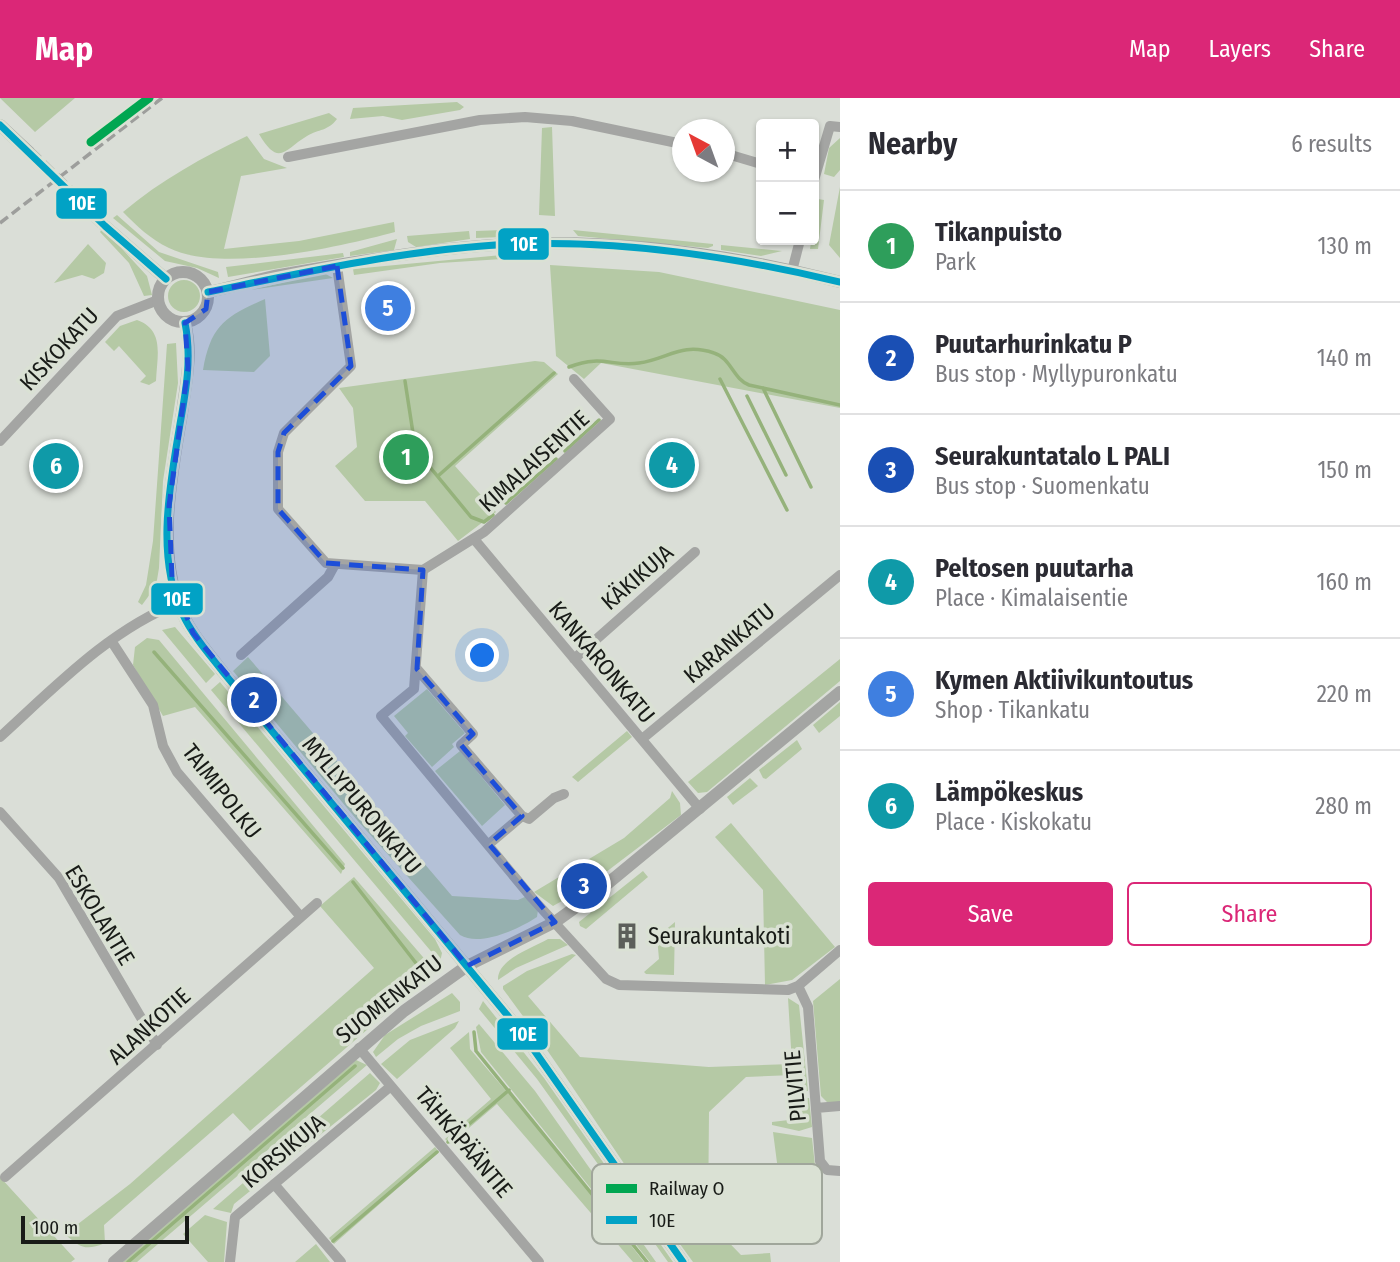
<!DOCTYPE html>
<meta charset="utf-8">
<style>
:root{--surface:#fff;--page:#f2f2f3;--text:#2b2b33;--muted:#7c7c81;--line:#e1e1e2;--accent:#db2777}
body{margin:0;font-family:"Fira Sans Condensed",sans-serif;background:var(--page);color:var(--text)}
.controls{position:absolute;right:21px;top:21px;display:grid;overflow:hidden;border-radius:7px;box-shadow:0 2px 5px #0004}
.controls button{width:63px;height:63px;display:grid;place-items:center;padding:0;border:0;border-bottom:2px solid var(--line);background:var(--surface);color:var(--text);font:35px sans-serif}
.compass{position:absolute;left:672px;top:21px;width:63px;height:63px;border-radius:50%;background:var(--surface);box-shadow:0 2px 5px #0004;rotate:319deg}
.scale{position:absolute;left:21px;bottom:18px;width:168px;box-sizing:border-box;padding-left:7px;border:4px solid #181b17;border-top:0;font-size:19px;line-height:24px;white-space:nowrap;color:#181b17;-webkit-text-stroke:5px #dae1d4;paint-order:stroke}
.you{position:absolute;left:483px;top:558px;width:24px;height:24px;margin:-18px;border:5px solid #fff;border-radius:50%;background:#1a73e8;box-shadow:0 0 0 10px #1a73e833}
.badge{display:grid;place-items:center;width:46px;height:46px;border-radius:50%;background:var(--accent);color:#fff;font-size:23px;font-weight:700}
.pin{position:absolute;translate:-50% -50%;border:4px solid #fff;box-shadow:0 2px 7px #0006}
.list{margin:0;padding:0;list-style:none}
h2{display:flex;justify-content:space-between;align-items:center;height:91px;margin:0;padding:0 28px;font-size:30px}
h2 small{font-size:23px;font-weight:400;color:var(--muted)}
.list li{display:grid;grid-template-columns:46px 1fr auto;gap:21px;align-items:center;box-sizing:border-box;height:112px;padding:0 28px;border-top:2px solid var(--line)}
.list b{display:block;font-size:26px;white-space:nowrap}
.list p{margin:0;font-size:23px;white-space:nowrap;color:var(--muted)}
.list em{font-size:23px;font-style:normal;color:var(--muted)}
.actions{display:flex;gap:14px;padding:21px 28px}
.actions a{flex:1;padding:16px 0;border:2px solid var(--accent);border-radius:7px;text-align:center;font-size:24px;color:var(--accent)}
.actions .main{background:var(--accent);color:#fff}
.map{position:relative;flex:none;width:840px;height:1164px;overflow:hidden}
header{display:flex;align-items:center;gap:42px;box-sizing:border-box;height:98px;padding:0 35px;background:var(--accent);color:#fff}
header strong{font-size:33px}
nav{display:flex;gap:38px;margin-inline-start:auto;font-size:24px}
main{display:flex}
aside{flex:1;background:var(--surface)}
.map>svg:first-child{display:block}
</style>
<header>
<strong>Map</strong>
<nav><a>Map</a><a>Layers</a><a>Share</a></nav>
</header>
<main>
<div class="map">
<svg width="840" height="1164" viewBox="0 0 840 1164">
<rect width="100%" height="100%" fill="#daded7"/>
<path fill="#b5c9a5" d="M0,0H75L35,34Z
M457,4L464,9L460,12L402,22L383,18L350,21L353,10Z
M329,15L337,21C328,33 319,31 307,38C285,51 279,70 259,36Z
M552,29L555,118L539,117L542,30Z
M247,38L264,61L287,70L241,78L224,151L299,143L394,124L395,134C339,149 222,176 169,150C150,141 137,128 123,114C161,82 203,59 247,38Z
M840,40V72L834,79L824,76L829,50Z
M840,89V160L829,147Z
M818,101L824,102L818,151H810Z
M117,117L159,154L218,174L219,180L197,170L165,163L113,120Z
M103,130L147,178L152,197L144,198L129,165L100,134Z
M531,131L530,138L476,140V133Z
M573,132L713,146V148L708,150L578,138Z
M469,133L470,141L416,149L408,144L407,138Z
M397,141L394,152L350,158V154Z
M88,146L106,165L104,175L94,181L82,177L54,185Z
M721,147L782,153L761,158L721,152Z
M533,154L532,159L440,165L354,177L353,171Z
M343,155L344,159L228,179L226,169Z
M550,167L659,174L840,212V310L601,265L584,281L556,258Z
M324,175L333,180L251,192Z
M168 198a16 16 0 1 1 32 0a16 16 0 1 1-32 0Z
M265,201L270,258L254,274L203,272C211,227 225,219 265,201Z
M137,222C165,232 157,258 156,283L149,287L140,284L146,278L119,248L114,253L105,244L120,228Z
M176,245L178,285L163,383L159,470L156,488L142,507L138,504L146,487L153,443L167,246Z
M535,263L544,264L558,276L455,368L496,414L458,443L425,403H365L335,368L357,349L353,310L339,290Z
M175,529L215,576L206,585L162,532Z
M147,540L159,542L345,766L341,776L195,609L163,618L133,567L135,549Z
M248,559L452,798L518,802L527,798L538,812L537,819C519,831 480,849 460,837L357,722L233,573Z
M840,561V583L707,694L698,695L688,684Z
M220,584L435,841L442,855L440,864L211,592Z
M427,591L465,635L452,646L454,649L432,669L405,638L408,635L394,618Z
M840,604V618L819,635L813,627Z
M627,633L632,639L578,684L572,679Z
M797,642L802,651L766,681L763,680L759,672Z
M460,653L505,707L482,728L435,673Z
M750,680L758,688L733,707L727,699Z
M672,693L680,705L681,717L564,806L562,803L553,808L534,794L624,740L670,700Z
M731,725L835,849L792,882L765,887L763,792L715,739Z
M643,773L648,779L586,831L580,828L579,824Z
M354,779L435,873L250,1033L233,1015L104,1127L105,1145C86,1153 80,1150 65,1136L130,1086L374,870L320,808Z
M675,824L674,877L646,876L644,874L659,861L657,839Z
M548,841H560L568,847L516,870L498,882C497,861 533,850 548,841Z
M572,856L576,857L528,898L580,959L709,969L792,966L788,900L799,907L808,993L795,994L793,977L746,979L709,1014L708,1123L741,1157L770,1155L771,1164H693C627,1075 570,980 503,891V888L527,873Z
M840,881V1004L828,1005L821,998L813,903Z
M452,895L460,904V913L421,928L398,941L376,959L373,954L385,937Z
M483,903L544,980L673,1164H668L537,981L479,911Z
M459,923L455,930L397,981L381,966L410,942Z
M479,926L535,993L656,1164H650L481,954L476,929Z
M469,934L470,951L551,1045L644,1164H633L497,1006L450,1046L445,1041L491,1001L450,950Z
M356,962L367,967L137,1164H123Z
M370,975L380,985L376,992L234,1106L231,1115L213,1111Z
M795,1000H809L812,1029L799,1033L772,1027V1024L797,1021Z
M773,1034L812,1040L815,1068L779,1080Z
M435,1049L439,1054L334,1146L329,1140Z
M0,1079L75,1161L71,1164H0Z
M205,1117L227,1124L224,1164H208L183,1136Z
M316,1146L330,1164H295Z"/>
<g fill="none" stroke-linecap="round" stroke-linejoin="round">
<path stroke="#95b27b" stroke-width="3.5" d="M569,269C603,256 611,269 639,265C668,261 681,244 714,255C731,260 733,281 749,287L840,307
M720,281L787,412
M405,283L413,335L411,346L471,419L484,424L493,417
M763,290L811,389
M747,298L786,377
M565,353L599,322
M438,378L554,275
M506,405L556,361
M154,554L343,770
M353,784L426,878
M474,934L476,953L647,1164
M448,1044L509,992
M333,1143L437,1054
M128,1164L355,968"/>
<path stroke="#b3b7b1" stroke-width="12" stroke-dasharray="12 6" stroke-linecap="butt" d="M29,54L105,128"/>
<path stroke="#a4a5a3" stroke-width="10" d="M724,55L761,66
M288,59L480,22L525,19L572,23L682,46
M814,82L830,28L840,29
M337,168L351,268L284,335L278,354V411L326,465L423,472L484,434L610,321L574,281
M792,173L800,142
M0,343L117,218L158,202
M474,441L700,711
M423,472L414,591L381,618L532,800L606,881L619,887L788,892L798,888L840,852
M112,544L153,607L163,648L177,674L301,819
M241,557L328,479L334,468
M574,561L695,454
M417,571L473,636L461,647L522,718L489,746
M0,639C54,590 109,532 178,505
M642,641L840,477
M0,714L59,780L157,947
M522,718L529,721L554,700L564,696
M798,888L808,909L820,1063L827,1072L840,1073
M359,950L539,1164
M816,1010L840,1008
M5,1079L317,805
M274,1086L341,1164
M230,1164L235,1119L391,988"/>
<path stroke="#a4a5a3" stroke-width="12" d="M0,27L29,54
M105,128L166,181
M158 199a25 25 0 1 1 50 0a25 25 0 1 1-50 0Z
M208,194C236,189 263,179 291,175C376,160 464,145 550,145C647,145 746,160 840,184
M185,225C193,255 186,284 182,315C172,376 157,447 179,507C188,532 207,553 223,574L522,935L683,1164
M114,1164L404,913L467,868L555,824L601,791L840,594"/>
<path stroke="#9d9e9c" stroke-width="3.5" stroke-dasharray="10 5" stroke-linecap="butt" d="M0,125L162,0"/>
<g stroke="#dae1d4" stroke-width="12">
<path id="bus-1" d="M0,27L105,128L166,181
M208,194C311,173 413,150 518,146C627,142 735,159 840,184
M185,225C192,259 186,293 180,326C170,387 155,458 183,517C193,538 209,556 223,574L522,935L683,1164"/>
</g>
<use href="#bus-1" stroke="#01a2c5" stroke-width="7"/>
<g stroke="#dae1d4" stroke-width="14">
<path id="rail-1" d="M91,44L149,0"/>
</g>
<use href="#rail-1" stroke="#00a651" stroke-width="9"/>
</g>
<path fill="#1d4ed8" fill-opacity="0.2" stroke="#1d4ed8" stroke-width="5" stroke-dasharray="14 9" stroke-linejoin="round" d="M337,168L351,268L284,335L278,354V411L326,465L423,472L417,571L473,636L461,647L522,718L489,746L555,824L467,868L193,535L172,480L169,408L188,270L185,225L206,211L208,194Z"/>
<defs>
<g id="building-bare" transform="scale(2.1)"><path d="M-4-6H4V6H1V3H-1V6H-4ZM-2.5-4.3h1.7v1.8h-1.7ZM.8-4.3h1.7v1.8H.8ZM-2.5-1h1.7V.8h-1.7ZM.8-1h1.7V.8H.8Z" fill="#5c5f5a" stroke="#dae1d4" stroke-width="2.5" paint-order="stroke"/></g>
</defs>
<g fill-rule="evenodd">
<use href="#building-bare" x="627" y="838"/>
</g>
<g text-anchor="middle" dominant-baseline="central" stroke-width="7" stroke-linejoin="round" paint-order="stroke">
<g font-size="23" fill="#181b17" stroke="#dae1d4">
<text transform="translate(59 251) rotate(-47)">KISKOKATU</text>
<text transform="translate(534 363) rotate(-42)">KIMALAISENTIE</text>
<text transform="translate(637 479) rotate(-41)">KÄKIKUJA</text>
<text transform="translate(729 545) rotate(-40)">KARANKATU</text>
<text transform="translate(602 564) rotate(50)">KANKARONKATU</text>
<text transform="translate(222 693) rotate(52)">TAIMIPOLKU</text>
<text transform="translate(362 707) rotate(50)">MYLLYPURONKATU</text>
<text transform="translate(100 817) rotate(59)">ESKOLANTIE</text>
<text transform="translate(389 901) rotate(-38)">SUOMENKATU</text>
<text transform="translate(149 928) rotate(-42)">ALANKOTIE</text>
<text transform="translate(795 988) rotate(-95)">PILVITIE</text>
<text transform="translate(464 1044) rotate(50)">TÄHKÄPÄÄNTIE</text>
<text transform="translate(283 1053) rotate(-40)">KORSIKUJA</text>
</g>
<g font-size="23" fill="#181b17" stroke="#dae1d4" text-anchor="start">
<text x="648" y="838">Seurakuntakoti</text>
</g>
</g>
<rect x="592" y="1066" width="230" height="80" rx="10" fill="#dae1d4" stroke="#a0a69b" stroke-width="2"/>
<rect x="606" y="1086" width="31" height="9" fill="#00a651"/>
<rect x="606" y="1118" width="31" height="8" fill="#01a2c5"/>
<g font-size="19" fill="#181b17">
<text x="649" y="1097">Railway O</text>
<text x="649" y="1129">10E</text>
</g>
<g stroke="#dae1d4" stroke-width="2.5">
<rect x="55" y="89" width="53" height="33" rx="7" fill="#01a2c5"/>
<rect x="497" y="129" width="53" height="34" rx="7" fill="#01a2c5"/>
<rect x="150" y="484" width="54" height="34" rx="7" fill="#01a2c5"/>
<rect x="496" y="919" width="53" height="34" rx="7" fill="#01a2c5"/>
</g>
<g font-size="19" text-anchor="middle" font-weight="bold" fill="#fff">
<text x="82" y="112">10E</text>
<text x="524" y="153">10E</text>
<text x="177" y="508">10E</text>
<text x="523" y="943">10E</text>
</g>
</svg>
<div class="controls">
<button>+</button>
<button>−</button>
</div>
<svg class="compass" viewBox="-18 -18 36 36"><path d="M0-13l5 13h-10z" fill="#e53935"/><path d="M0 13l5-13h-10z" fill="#7c7c81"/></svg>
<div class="scale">100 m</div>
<div class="you"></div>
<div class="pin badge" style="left:406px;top:359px;background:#2e9e5b">1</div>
<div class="pin badge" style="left:254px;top:602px;background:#1a4fb4">2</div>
<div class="pin badge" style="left:584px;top:788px;background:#1a4fb4">3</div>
<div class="pin badge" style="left:672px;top:367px;background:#0f9aa8">4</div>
<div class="pin badge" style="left:388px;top:210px;background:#3f7fe0">5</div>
<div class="pin badge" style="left:56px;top:368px;background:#0f9aa8">6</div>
</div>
<aside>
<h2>Nearby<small>6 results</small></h2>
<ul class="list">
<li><span class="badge" style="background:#2e9e5b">1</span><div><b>Tikanpuisto</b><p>Park</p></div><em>130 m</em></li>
<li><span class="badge" style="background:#1a4fb4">2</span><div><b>Puutarhurinkatu P</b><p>Bus stop · Myllypuronkatu</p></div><em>140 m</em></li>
<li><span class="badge" style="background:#1a4fb4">3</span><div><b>Seurakuntatalo L PALI</b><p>Bus stop · Suomenkatu</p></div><em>150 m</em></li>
<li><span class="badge" style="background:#0f9aa8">4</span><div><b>Peltosen puutarha</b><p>Place · Kimalaisentie</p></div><em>160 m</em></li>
<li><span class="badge" style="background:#3f7fe0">5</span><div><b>Kymen Aktiivikuntoutus</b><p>Shop · Tikankatu</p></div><em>220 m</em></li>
<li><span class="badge" style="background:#0f9aa8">6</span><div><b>Lämpökeskus</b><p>Place · Kiskokatu</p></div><em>280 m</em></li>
</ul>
<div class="actions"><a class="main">Save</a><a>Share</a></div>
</aside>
</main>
